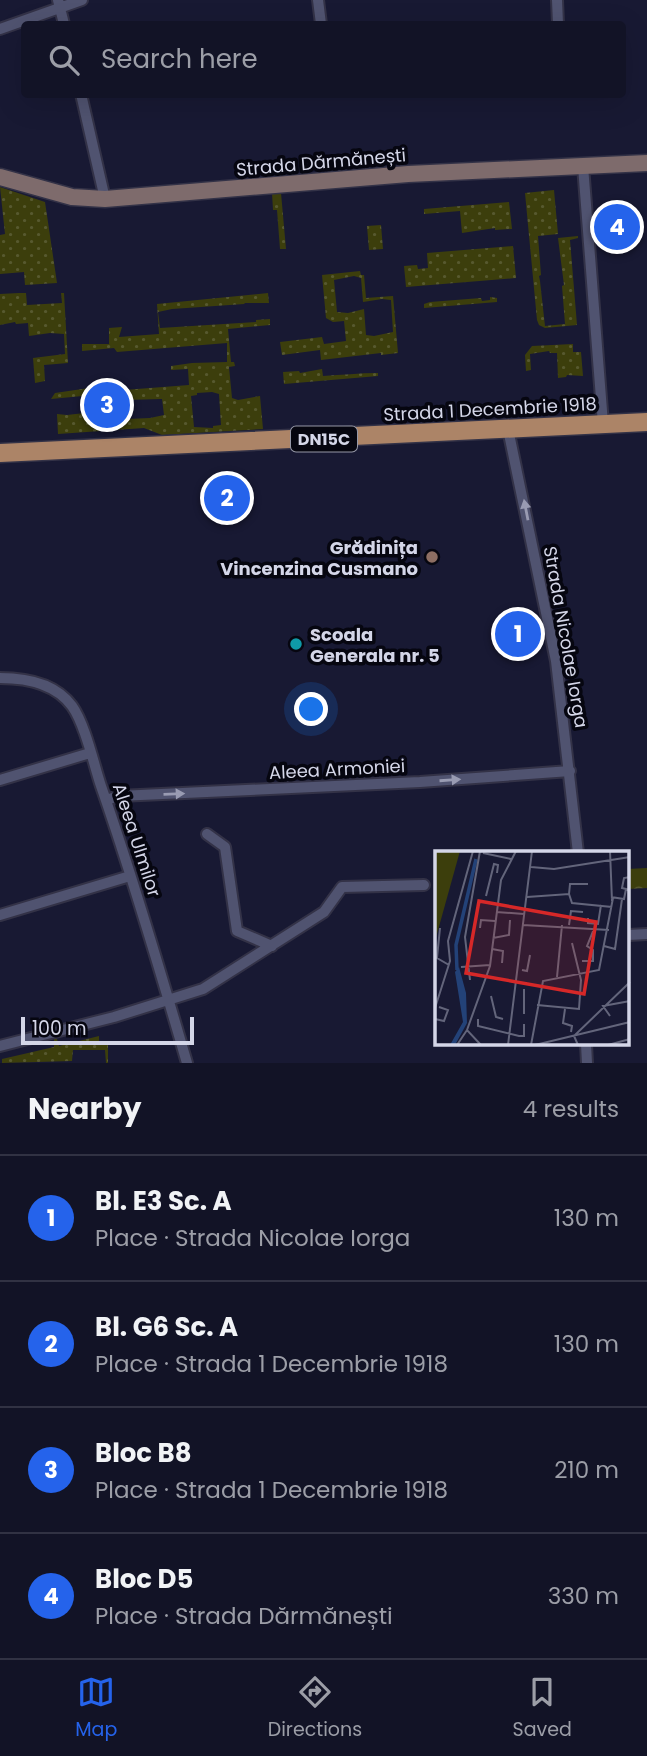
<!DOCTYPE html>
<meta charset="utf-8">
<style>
:root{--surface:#121326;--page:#1b1c2e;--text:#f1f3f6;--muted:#9c9ea7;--line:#313243;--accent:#2563eb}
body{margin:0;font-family:Poppins,sans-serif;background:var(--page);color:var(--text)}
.scale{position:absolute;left:21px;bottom:18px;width:173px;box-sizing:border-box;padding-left:7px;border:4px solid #d4d6e8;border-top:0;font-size:19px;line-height:24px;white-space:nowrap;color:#d4d6e8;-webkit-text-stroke:5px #060610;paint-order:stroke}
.you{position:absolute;left:312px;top:710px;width:24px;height:24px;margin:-18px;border:5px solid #fff;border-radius:50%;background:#1a73e8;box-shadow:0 0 0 10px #1a73e833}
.badge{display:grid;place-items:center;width:46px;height:46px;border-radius:50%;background:var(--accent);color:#fff;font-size:23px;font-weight:700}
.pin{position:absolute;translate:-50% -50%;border:4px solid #fff;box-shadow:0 2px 7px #0006}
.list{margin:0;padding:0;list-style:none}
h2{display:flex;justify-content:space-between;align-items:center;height:91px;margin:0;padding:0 28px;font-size:30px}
h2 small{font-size:23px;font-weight:400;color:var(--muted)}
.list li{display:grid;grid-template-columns:46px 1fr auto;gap:21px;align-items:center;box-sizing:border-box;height:126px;padding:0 28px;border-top:2px solid var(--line)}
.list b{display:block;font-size:26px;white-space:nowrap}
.list p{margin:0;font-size:23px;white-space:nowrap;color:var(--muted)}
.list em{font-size:23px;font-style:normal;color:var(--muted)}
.icon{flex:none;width:38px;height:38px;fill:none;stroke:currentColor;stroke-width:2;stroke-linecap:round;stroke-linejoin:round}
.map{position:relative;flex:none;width:647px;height:1063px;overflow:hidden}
.search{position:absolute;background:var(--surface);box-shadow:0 7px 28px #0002;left:21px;right:21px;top:21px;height:77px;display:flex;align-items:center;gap:18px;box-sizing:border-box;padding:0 24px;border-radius:7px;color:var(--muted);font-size:26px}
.sheet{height:595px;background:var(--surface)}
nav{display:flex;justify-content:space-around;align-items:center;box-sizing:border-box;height:98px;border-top:2px solid var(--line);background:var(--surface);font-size:19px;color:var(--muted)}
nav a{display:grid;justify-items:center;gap:4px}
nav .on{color:var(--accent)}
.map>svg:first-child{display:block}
</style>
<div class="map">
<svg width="647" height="1063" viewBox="0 0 647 1063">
<defs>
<pattern id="grass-dots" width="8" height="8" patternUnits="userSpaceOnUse" patternTransform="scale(1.75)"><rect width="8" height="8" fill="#3c3e0c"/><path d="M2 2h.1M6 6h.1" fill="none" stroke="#57592f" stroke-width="1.8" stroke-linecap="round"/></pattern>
<pattern id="park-crowns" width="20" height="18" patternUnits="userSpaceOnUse" patternTransform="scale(1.75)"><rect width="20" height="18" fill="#3c3e0c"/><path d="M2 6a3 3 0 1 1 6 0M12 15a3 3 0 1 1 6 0" fill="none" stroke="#57592f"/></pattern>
</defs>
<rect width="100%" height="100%" fill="#181933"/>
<path fill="url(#grass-dots)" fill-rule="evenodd" d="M0,187L45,202L57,283L25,285L24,272L0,274V235L5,234Z
M554,190L558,234L538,236L541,275L539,276L540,281L545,326L565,324L562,286L564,285L558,238L578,236V238L570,240L577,325L545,328L539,325L537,320L525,193Z
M272,193H281L286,249H280L277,210H273Z
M509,202L512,229L495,230V228L462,233L460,211L424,214V209Z
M381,225L383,249L369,250L367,226Z
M513,246L516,278L406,287L404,266L417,265L418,269L428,268L427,253Z
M360,271L361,275H364L366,298L393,296L398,353L381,355V353L321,360L320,350L282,355L280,342L322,337L324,344L346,341L344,321L333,322L326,318L322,275ZM354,276L361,278L363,302L382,299L391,300L393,332L374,336L366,335L364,309L348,313L337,312L334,280Z
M19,293H26L27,305L62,303L61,293H64L68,363L44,365L45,381L35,383L33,358L65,354L64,334L50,333L29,336L28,323L16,324L15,322L0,325V294Z
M268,293L269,303H245L244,304L172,309L158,312L160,328L256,322V320L270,319V325L228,329L231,362H234L235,366L229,367L232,398L238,400L260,396L263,429L162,435L144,428L58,434L57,414L67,415L102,411L103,414L112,413L113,410L126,409L127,419L150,418L164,415L162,399L125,400V395L114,393L51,399L55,393L123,383L124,390L189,385L188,369L171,370V366L192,363L227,362V343L117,352L114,348L82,351V344H109V328L122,327L119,337L159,334L157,304ZM212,392L219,394L221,425L213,426V428L194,427L191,396L197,395V393Z
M490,297L497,298V302L424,308V304L430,302L481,298L482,301L490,300Z
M573,344V352H581L583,376L567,375L566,377L558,378L557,353H550L549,351L530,354L531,370L526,371L525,355L532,346Z
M322,369L323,376C342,375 359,373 378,373V376L284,384L283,372L299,371L300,373Z
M99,1036V1044H108V1063H106L105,1050H73L72,1061L2,1063V1059L54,1047V1039H57L59,1046Z"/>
<path fill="url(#park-crowns)" d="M647,868V888L628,889V869Z"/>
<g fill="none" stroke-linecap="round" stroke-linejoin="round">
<g stroke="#333247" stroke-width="14">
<path id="street" d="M58,0L64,24
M318,0L321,24
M557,0L558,24
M0,29L82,0
M81,94L105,199
M583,166L603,424
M508,429L556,661L578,853
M0,678C27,678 55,683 72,706C85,724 94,765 101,786C133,878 160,970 187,1063
M0,780L90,753
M106,800L119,796L420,782L570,771
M207,834L225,847L237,931L272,946
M0,915L130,876
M628,935L647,934
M586,1044L587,1063
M0,1046L114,1017L203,989L324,912L342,887L424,885"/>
</g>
<g stroke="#333247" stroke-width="19">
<path id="secondary" d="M0,177L72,197L105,199L408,174L647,163"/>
</g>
<g stroke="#333247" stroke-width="21">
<path id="primary" d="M0,453L647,422"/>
</g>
<use href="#street" stroke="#505370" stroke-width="10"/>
<use href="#secondary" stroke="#7e6b6c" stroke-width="16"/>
<use href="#primary" stroke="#ac8467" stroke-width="18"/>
</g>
<defs><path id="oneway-solid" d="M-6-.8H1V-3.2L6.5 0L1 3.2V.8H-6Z" transform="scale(1.75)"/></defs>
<g fill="#999bb2">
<use href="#oneway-solid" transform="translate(526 510) rotate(-101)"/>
<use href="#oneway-solid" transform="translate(450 780) rotate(-4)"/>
<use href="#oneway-solid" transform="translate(174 794) rotate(-2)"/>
</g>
<circle fill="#8d6e63" stroke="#060610" stroke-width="2.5" cx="432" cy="557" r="7"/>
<circle fill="#0f9aa8" stroke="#060610" stroke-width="2.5" cx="296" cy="644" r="7"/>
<g text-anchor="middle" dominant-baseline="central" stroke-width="7" stroke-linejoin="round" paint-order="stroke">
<rect fill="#060610" stroke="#9698a7" stroke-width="2" x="291" y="426.5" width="66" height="25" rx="5"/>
<g font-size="16" font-weight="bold" fill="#d4d6e8">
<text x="324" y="439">DN15C</text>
</g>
<g font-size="18" fill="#d4d6e8" stroke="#060610">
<text transform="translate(321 162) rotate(-5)">Strada Dărmănești</text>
<text transform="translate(490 409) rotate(-3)">Strada 1 Decembrie 1918</text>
<text transform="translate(566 637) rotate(80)">Strada Nicolae Iorga</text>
<text transform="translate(337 769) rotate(-3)">Aleea Armoniei</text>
<text transform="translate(137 840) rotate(72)">Aleea Ulmilor</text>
</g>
<g font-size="18" font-weight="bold" fill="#d4d6e8" stroke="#060610" text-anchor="end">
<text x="418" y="547">Grădinița<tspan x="418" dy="21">Vincenzina Cusmano</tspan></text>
<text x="310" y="634" text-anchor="start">Scoala<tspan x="310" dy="21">Generala nr. 5</tspan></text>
</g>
</g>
<g transform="translate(435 851)">
<rect width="194" height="194" fill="#181933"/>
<path d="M0,0H25L0,90Z" fill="#3c3e0c"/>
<path d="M24,116L31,142L32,172L20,194H15L28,171L20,121Z" fill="#234278"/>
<path fill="none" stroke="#234278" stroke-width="3.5" d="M22,119L21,94L41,8"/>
<path fill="none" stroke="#63657b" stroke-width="2" d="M175,0L177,50M48,2L76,8M96,16L119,18L195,6M195,26L189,27L187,37L195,39M134,43L135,33H153M51,45L59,13L63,14L62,22M92,46L134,43L137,52L177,56M176,46L189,48L191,38M61,61L89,63M153,67V72L163,73L166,54M88,74L174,79M134,74L136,60L148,61M5,77L2,107L14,114M45,77L46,69L60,70M58,87L74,84L75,69M169,95L180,98L187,48M57,98L68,100L67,112M147,110H158V99L152,95L159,78M26,116L55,114M87,119L92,120L95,104M122,126L127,74M35,129L30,86L45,0M89,138V163M56,145L61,166L68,168M102,154L144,158L146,129L137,92M0,157L15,110L13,90L38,0M130,158L128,172L137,175L136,181M175,165L168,155L195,150M0,168L9,170L13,159L4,156M43,168V175L84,185H89V173M32,179L55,115L66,29L81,0M22,194L32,179L46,194M73,194L97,0M96,194L108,130L164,119L178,47M100,194L195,171M143,194L139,185L195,131M173,194L195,188"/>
<path fill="#d62828" fill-opacity="0.15" stroke="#d62828" stroke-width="3.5" d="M44,50L161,71L149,143L31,122Z"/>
<rect width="194" height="194" fill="none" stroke="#d4d6e8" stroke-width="3.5"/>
</g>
</svg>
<div class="scale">100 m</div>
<div class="you"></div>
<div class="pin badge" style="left:518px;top:634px">1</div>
<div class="pin badge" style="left:227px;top:498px">2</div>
<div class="pin badge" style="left:107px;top:405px">3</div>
<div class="pin badge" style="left:617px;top:227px">4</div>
<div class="search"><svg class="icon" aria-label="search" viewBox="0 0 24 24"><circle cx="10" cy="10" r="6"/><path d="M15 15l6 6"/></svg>Search here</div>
</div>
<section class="sheet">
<h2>Nearby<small>4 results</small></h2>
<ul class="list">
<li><span class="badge">1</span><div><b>Bl. E3 Sc. A</b><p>Place · Strada Nicolae Iorga</p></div><em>130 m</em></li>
<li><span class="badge">2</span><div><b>Bl. G6 Sc. A</b><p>Place · Strada 1 Decembrie 1918</p></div><em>130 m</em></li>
<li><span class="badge">3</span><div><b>Bloc B8</b><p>Place · Strada 1 Decembrie 1918</p></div><em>210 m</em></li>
<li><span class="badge">4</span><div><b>Bloc D5</b><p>Place · Strada Dărmănești</p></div><em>330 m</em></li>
</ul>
</section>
<nav>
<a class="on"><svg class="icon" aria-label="map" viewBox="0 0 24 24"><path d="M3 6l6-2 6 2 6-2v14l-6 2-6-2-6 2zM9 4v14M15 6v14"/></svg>Map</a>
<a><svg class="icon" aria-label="directions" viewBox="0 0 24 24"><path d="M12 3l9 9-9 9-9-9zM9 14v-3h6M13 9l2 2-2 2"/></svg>Directions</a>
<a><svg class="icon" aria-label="saved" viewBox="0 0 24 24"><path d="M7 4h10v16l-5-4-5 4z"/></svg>Saved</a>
</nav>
